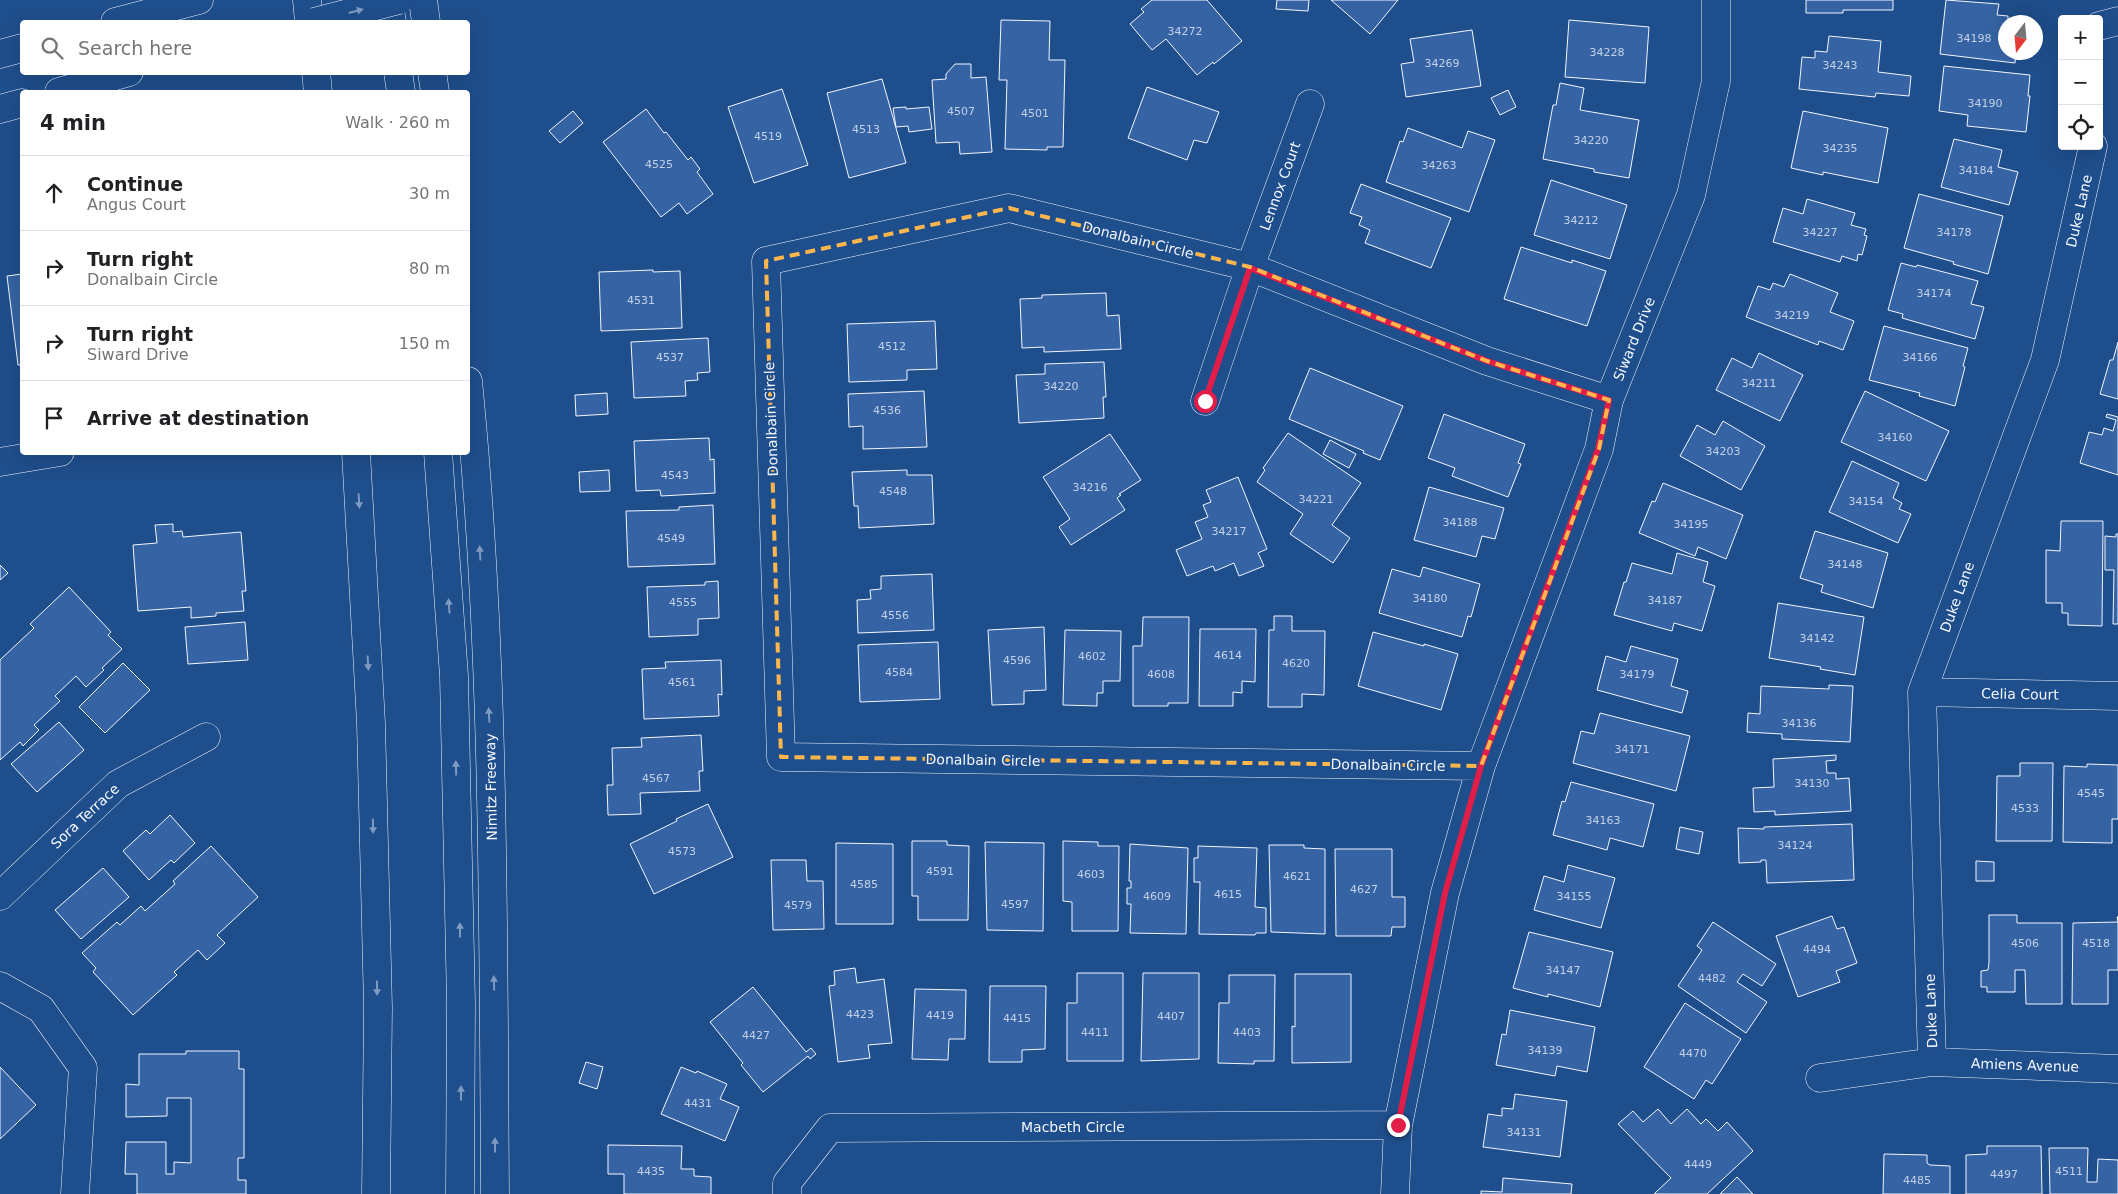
<!DOCTYPE html>
<meta charset="utf-8">
<style>
:root{--surface:#fff;--page:#f6f6f6;--text:#202124;--muted:#757577;--line:#e0e0e0}
body{margin:0;font-family:"DejaVu Sans",sans-serif;background:var(--page);color:var(--text)}
.controls{position:absolute;right:15px;top:15px;display:grid;overflow:hidden;border-radius:5px;box-shadow:0 5px 20px #0002}
.controls button{width:45px;height:45px;display:grid;place-items:center;padding:0;border:0;border-bottom:1px solid var(--line);background:var(--surface);color:var(--text);font:25px sans-serif}
.compass{position:absolute;left:1998px;top:15px;width:45px;height:45px;border-radius:50%;background:var(--surface);box-shadow:0 5px 20px #0002;rotate:196deg}
.stop{position:absolute;width:15px;height:15px;margin:-11px;border:4px solid #e11d48;border-radius:50%;background:#fff}
.stop.end{background:#e11d48;border-color:#fff;box-shadow:0 1px 5px #0008}
.list{margin:0;padding:0;list-style:none}
h2{display:flex;justify-content:space-between;align-items:center;height:65px;margin:0;padding:0 20px;font-size:21px}
h2 small{font-size:16px;font-weight:400;color:var(--muted)}
.list li{display:grid;grid-template-columns:32px 1fr auto;gap:15px;align-items:center;box-sizing:border-box;height:75px;padding:0 20px;border-top:1px solid var(--line)}
.list b{display:block;font-size:19px;white-space:nowrap}
.list p{margin:0;font-size:16px;white-space:nowrap;color:var(--muted)}
.list em{font-size:16px;font-style:normal;color:var(--muted)}
.icon{flex:none;width:28px;height:28px;fill:none;stroke:currentColor;stroke-width:2;stroke-linecap:round;stroke-linejoin:round}
.map{position:relative;flex:none;width:2118px;height:1194px;overflow:hidden}
.search{position:absolute;background:var(--surface);box-shadow:0 5px 20px #0002;left:20px;top:20px;width:450px;height:55px;display:flex;align-items:center;gap:12px;box-sizing:border-box;padding:0 18px;border-radius:5px;color:var(--muted);font-size:19px}
.panel{position:absolute;background:var(--surface);box-shadow:0 5px 20px #0002;left:20px;top:90px;width:450px;height:365px;border-radius:5px}
.map>svg:first-child{display:block}
</style>
<div class="map">
<svg width="2118" height="1194" viewBox="0 0 2118 1194">
<rect width="100%" height="100%" fill="#1f4e8c"/>
<path fill="#3563a3" stroke="#f2f6ff" d="M1152,0H1207L1242,41L1214,64L1213,62L1197,75L1166,39L1152,50L1130,24L1144,12L1141,9Z
M1277,0H1309L1308,11L1276,9Z
M1331,0H1398L1370,34Z
M1806,0H1893V10H1843V13H1806Z
M1946,0L1999,4L1997,15L2008,16V22H2006V52H2016L2015,63L1940,54Z
M1001,20L1050,21L1049,60H1065L1063,147H1047V150L1005,149L1007,80H999Z
M1569,20L1649,27L1645,83L1565,77Z
M1472,30L1481,86L1406,97L1401,64L1414,62L1410,39Z
M1829,36L1881,41L1878,72L1911,76L1909,96L1876,93L1875,97L1799,89L1802,57L1815,58V51L1827,52Z
M955,64H971V78L986,77L992,152L960,154L959,142L936,143L932,80L946,79V74Z
M1944,66L2030,75L2028,96H2030L2026,132L1967,126L1968,115L1939,111Z
M882,79L906,163L849,178L827,93Z
M1560,83L1584,88L1580,110L1639,120L1629,178L1594,172V169L1543,159L1553,105H1556Z
M1147,87L1219,112L1207,143L1194,140L1187,160L1128,138Z
M782,89L808,165L754,183L728,107Z
M1508,90L1516,107L1500,115L1491,98Z
M906,107V109L929,107L932,129L909,132L908,126L896,127L893,108Z
M646,109L664,133L666,132L688,160L691,157L700,169L697,172L713,194L687,214L679,203L661,217L603,142Z
M573,111L583,123L560,143L549,131Z
M1803,111L1888,128L1878,183L1823,172V175L1791,168Z
M1408,128L1462,148L1468,131L1495,140L1469,212L1386,182L1400,141L1403,142Z
M1954,139L2002,150L1998,167L2018,172L2009,205L1941,187Z
M1551,180L1627,205L1610,259L1534,235Z
M1361,184L1451,218L1431,268L1365,243L1370,230L1359,225L1362,217L1350,213Z
M1919,194L2003,216L1988,274L1953,264L1954,262L1904,248Z
M1807,199L1855,213L1851,225L1866,229L1864,235L1867,236L1862,255L1858,254L1857,261L1842,256L1840,262L1773,242L1783,208L1803,214Z
M1521,247L1572,263V260L1606,271L1587,326L1504,299Z
M1901,263L1916,267L1917,265L1978,281L1971,304L1984,307L1975,339L1902,318L1903,314L1888,310Z
M653,270V272L680,271L682,328L601,331L599,272Z
M22,274V365H18L7,276Z
M1790,274L1838,293L1830,312L1854,321L1843,350L1819,341L1818,345L1746,317L1758,286L1770,290L1773,283L1784,287Z
M1106,293L1107,316L1119,315L1121,349L1044,352V347L1022,348L1020,299L1042,298V295Z
M935,321L937,369L907,370V380L849,382L847,324Z
M1884,326L1968,348L1963,366L1965,367L1955,406L1919,396L1920,393L1869,380Z
M708,338L710,372L697,373L698,380L685,381L686,396L634,398L631,342Z
M2118,342V399L2100,394L2110,360H2113Z
M1759,353L1803,375L1780,421L1716,390L1732,358L1752,368Z
M1104,362L1106,397H1103L1104,418L1019,423L1016,375L1045,374V364Z
M1310,368L1403,406L1380,460L1363,453L1364,451L1289,419Z
M924,391L927,447L863,449V426L849,427L848,394Z
M1865,391L1949,431L1926,481L1841,442Z
M607,393L608,414L576,416L575,395Z
M1444,414L1525,444L1518,463L1521,464L1508,497L1452,476L1455,468L1428,458Z
M2107,414L2118,417V475L2080,463L2089,432L2102,435L2104,428L2113,431L2116,420L2106,417Z
M1723,421L1765,446L1741,490L1680,456L1697,425L1715,435Z
M1288,433L1361,483L1332,525L1350,538L1333,563L1290,534L1303,514L1257,482L1265,470L1263,468Z
M1110,434L1141,480L1119,494L1121,495L1117,498L1125,510L1071,545L1059,527L1070,519L1043,477Z
M709,438L710,460L714,459L715,493L661,496L660,490L636,491L634,441Z
M1330,440L1356,454L1349,468L1323,454Z
M1852,461L1899,483L1893,498L1902,503L1899,509L1911,514L1898,543L1829,512Z
M609,470L610,491L580,492L579,472Z
M907,470V475H932L934,524L859,528L858,506H854L852,472Z
M1238,477L1267,549L1258,553L1264,566L1239,576L1234,563L1215,571L1213,566L1187,576L1176,550L1202,539L1195,522L1208,517L1203,505L1211,502L1206,490Z
M1663,483L1743,515L1726,559L1698,547L1695,556L1639,533L1652,501L1655,502Z
M1429,487L1504,508L1495,539L1482,536L1476,557L1414,540Z
M713,505L715,564L628,567L626,511L679,510V507Z
M2061,521H2103L2102,626L2068,625V613H2062V603H2046V550L2060,551Z
M173,524V532L182,531L183,537L241,532L246,591H242L244,611L216,613V616L191,618V607L138,611L133,545L157,543L155,525Z
M1815,531L1888,553L1873,608L1821,592L1823,585L1800,578Z
M2116,534H2118V624H2113L2114,570H2105V536L2116,537Z
M1677,553L1708,562L1703,582L1715,586L1702,631L1674,623L1672,631L1614,615L1624,582H1626L1632,563L1672,574Z
M0,565L8,573L0,580Z
M1423,567L1480,584L1471,617L1468,616L1462,637L1379,613L1392,569L1420,577Z
M932,574L934,630L858,633L857,600L871,599L870,590L881,589V576Z
M718,581L719,618L698,619V635L649,637L647,587L705,585V582Z
M69,587L111,632L108,635L122,649L102,668L104,670L86,687L76,676L55,696L60,701L34,725L39,730L23,746L20,742L0,760V660L34,628L30,624Z
M1778,603L1864,617L1855,675L1820,669L1821,667L1769,658Z
M1274,616H1292V631H1325L1324,695L1302,694V707H1268L1269,630H1274Z
M1143,617H1189L1188,703H1168V706H1133V646H1142Z
M245,622L248,660L188,664L185,627Z
M1044,627L1046,690L1024,691V704L992,705L988,630Z
M1200,629H1256L1255,682L1242,681V693L1233,692V706H1199Z
M1065,630L1121,631L1120,681H1103V693H1097V706L1063,705Z
M1373,632L1424,646V644L1458,654L1441,710L1358,686Z
M938,642L940,699L860,702L858,645Z
M1631,646L1678,659L1671,686L1688,691L1682,713L1597,690L1606,656L1626,662Z
M721,660L722,695L718,694L719,716L644,719L642,669L666,668L665,662Z
M123,663L150,690L105,733L79,707Z
M1829,685L1853,686L1850,742L1782,739V734L1747,732L1748,713L1760,714L1761,686L1829,689Z
M1600,713L1690,736L1676,791L1573,763L1581,731L1594,734Z
M59,722L84,750L37,792L11,764Z
M701,735L703,771H699L700,791L640,793L641,814L608,815L607,785H613L612,748L642,747L641,738Z
M1836,755V760L1826,761L1827,773H1836V779L1849,778L1851,811L1775,815V811L1754,812L1753,788L1774,787L1773,759Z
M2020,763H2053L2052,841H1996L1997,776H2020Z
M2087,764L2118,765V819H2112V843L2063,842L2064,766L2087,767Z
M1571,782L1654,804L1643,847L1610,838L1607,850L1553,835L1562,801L1565,802Z
M708,804L733,857L654,894L630,844L677,821L676,819Z
M170,815L195,843L174,863L171,860L149,880L123,851L146,830L150,834Z
M1852,824L1854,880L1767,883L1766,860H1761V862L1739,863L1738,828L1764,829V827Z
M1680,827L1703,832L1699,854L1676,849Z
M912,841H947V845L969,846L968,920H918V896H912Z
M1063,841L1098,842V846H1119L1118,931H1072V902L1063,901Z
M985,842L1044,843L1043,931L987,930Z
M836,843L893,844V924H836Z
M1130,844L1188,848L1186,934L1130,933L1131,904H1127V888H1131V881H1129Z
M1269,845H1304V848L1325,849V934L1271,932Z
M211,846L258,897L217,935L225,943L207,960L198,950L174,972L177,975L133,1015L93,972L96,968L82,953L117,922L120,925L141,906L145,911L175,884L173,881Z
M1198,846L1257,848L1255,907L1266,908V933H1256L1255,935L1199,934L1200,882H1194V858H1198Z
M1335,849H1392V897H1405V927H1392L1391,936H1336Z
M771,860H806L807,881H823L824,929L773,930Z
M1976,861L1994,862V881H1976Z
M1568,865L1615,878L1601,928L1534,910L1544,876L1564,882Z
M103,868L129,897L81,939L55,910Z
M1989,915H2017V923H2062V1004H2026L2025,970H2015V992H1987V987H1981V971L1988,970L1989,963Z
M1832,916L1837,929L1844,927L1857,963L1836,971L1840,982L1798,997L1776,936Z
M2117,917H2118V970H2108V1004H2072L2073,923L2118,922Z
M1713,922L1776,964L1762,986L1743,974L1737,982L1767,1002L1746,1033L1678,986L1702,950L1697,946Z
M1529,932L1613,952L1600,1007L1548,994V997L1513,988Z
M855,968L857,983L884,979L892,1043L868,1045L870,1058L838,1062L829,986L835,985L834,971Z
M1077,973H1123V1061H1067V1003H1077Z
M1143,973H1199V1059L1141,1061Z
M1295,974H1351V1062L1292,1063V1026L1295,1027Z
M1229,975H1275L1274,1061H1254V1064L1218,1063L1219,1003H1229Z
M990,986H1046L1045,1049L1022,1050V1062H989Z
M753,987L806,1052L811,1048L816,1054L810,1059L808,1056L763,1092L741,1065L743,1063L710,1022Z
M915,989L966,990L965,1039H949L948,1060L912,1059Z
M1685,1003L1741,1039L1712,1084L1706,1080L1694,1099L1644,1067Z
M1510,1010L1595,1027L1587,1072L1557,1066L1555,1076L1496,1065L1502,1034L1506,1035Z
M186,1051H239V1069H244V1158H238V1180H246V1194H137V1174H125L126,1142H166V1174H174V1162L191,1163V1098H167V1116L126,1117V1084L139,1085V1054H186Z
M586,1062L603,1067L597,1089L579,1083Z
M0,1067L36,1105L0,1139Z
M681,1067L696,1073L697,1071L727,1084L720,1099L739,1107L725,1141L661,1114Z
M1515,1094L1567,1101L1560,1157L1483,1147L1488,1114L1502,1116V1108L1513,1109Z
M1658,1109L1671,1124L1687,1109L1701,1124L1706,1119L1718,1131L1727,1122L1753,1151L1707,1194H1654L1671,1178L1618,1124L1633,1111L1643,1122Z
M608,1145L682,1146L681,1169H694V1176L711,1177V1194H624V1174H608Z
M1987,1146H2041L2042,1194H1966V1155L1987,1154Z
M2049,1148H2088L2087,1182H2097L2098,1159L2118,1160V1194H2050Z
M1884,1154L1927,1155V1163L1930,1165L1950,1166V1194H1883Z
M1737,1177L1753,1194H1720Z
M1503,1178L1572,1184L1571,1194H1481V1191L1502,1192Z"/>
<g fill="none" stroke-linecap="round" stroke-linejoin="round">
<g stroke="#f2f6ff" stroke-width="29">
<path id="street" d="M2099,26L2118,21
M1205,401L1250,267L1310,104
M0,462L60,452
M1922,692L2118,696
M1481,766L781,757L766,261L1009,208L1250,267L1487,361L1609,400
M0,896L118,784L206,737
M0,986L41,1009L83,1068L75,1194
M1932,1062L1922,692L2045,360L2093,146
M1820,1078L1932,1062L2118,1069
M787,1194V1183L830,1128L1398,1125
M1395,1194L1398,1125L1445,893L1481,766L1599,449L1609,400L1691,195L1716,81V0"/>
</g>
<g stroke="#f2f6ff" stroke-width="29">
<path id="secondary" d="M115,22L199,0
M0,54L22,48
M59,92L129,72
M0,109L22,103"/>
</g>
<g stroke="#f2f6ff" stroke-width="29">
<path id="highway" d="M307,0L309,22
M388,0L392,22
M423,0L426,22
M316,72L318,92
M398,72L401,92
M432,72L435,92
M468,381C495,651 493,923 495,1194
M356,452L371,723L378,1007L376,1194
M438,452L454,676L461,1003L460,1194"/>
</g>
<use href="#street" stroke="#1f4e8c" stroke-width="28"/>
<use href="#secondary" stroke="#1f4e8c" stroke-width="28"/>
<use href="#highway" stroke="#1f4e8c" stroke-width="28"/>
<g stroke="#f2f6ff" stroke-width="29" stroke-linecap="butt">
<path id="secondary-bridge" d="M314,22L399,0"/>
</g>
<use href="#secondary-bridge" stroke="#1f4e8c" stroke-width="28"/>
</g>
<defs><path id="oneway-solid" d="M-6-.8H1V-3.2L6.5 0L1 3.2V.8H-6Z" transform="scale(1.25)"/></defs>
<g fill="#7e9ac0">
<use href="#oneway-solid" transform="translate(356 11) rotate(-15)"/>
<use href="#oneway-solid" transform="translate(359 501) rotate(87)"/>
<use href="#oneway-solid" transform="translate(480 553) rotate(-93)"/>
<use href="#oneway-solid" transform="translate(449 606) rotate(-94)"/>
<use href="#oneway-solid" transform="translate(368 663) rotate(87)"/>
<use href="#oneway-solid" transform="translate(489 715) rotate(-93)"/>
<use href="#oneway-solid" transform="translate(456 768) rotate(-91)"/>
<use href="#oneway-solid" transform="translate(373 826) rotate(89)"/>
<use href="#oneway-solid" transform="translate(460 930) rotate(-91)"/>
<use href="#oneway-solid" transform="translate(494 983) rotate(-91)"/>
<use href="#oneway-solid" transform="translate(377 988) rotate(89)"/>
<use href="#oneway-solid" transform="translate(461 1093) rotate(-90)"/>
<use href="#oneway-solid" transform="translate(495 1145) rotate(-90)"/>
</g>
<g fill="none" stroke-linecap="round" stroke-linejoin="round">
<path stroke="#e11d48" stroke-width="6" d="M1205,401L1250,268L1487,361L1609,400L1598,449L1481,766L1445,893L1398,1125"/>
</g>
<path fill="none" stroke="#ffb74d" stroke-width="4" stroke-dasharray="10 6" stroke-linejoin="round" d="M1009,208L1250,267L1487,361L1609,400L1599,449L1481,766L781,757L766,261Z"/>
<g text-anchor="middle" dominant-baseline="central" stroke-width="4" stroke-linejoin="round" paint-order="stroke">
<g font-size="11" fill="#c3d1e8">
<text x="1185" y="31">34272</text>
<text x="1974" y="38">34198</text>
<text x="1607" y="52">34228</text>
<text x="1442" y="63">34269</text>
<text x="1840" y="65">34243</text>
<text x="1985" y="103">34190</text>
<text x="961" y="111">4507</text>
<text x="1035" y="113">4501</text>
<text x="866" y="129">4513</text>
<text x="768" y="136">4519</text>
<text x="1591" y="140">34220</text>
<text x="1840" y="148">34235</text>
<text x="659" y="164">4525</text>
<text x="1439" y="165">34263</text>
<text x="1976" y="170">34184</text>
<text x="1581" y="220">34212</text>
<text x="1820" y="232">34227</text>
<text x="1954" y="232">34178</text>
<text x="1934" y="293">34174</text>
<text x="641" y="300">4531</text>
<text x="1792" y="315">34219</text>
<text x="892" y="346">4512</text>
<text x="670" y="357">4537</text>
<text x="1920" y="357">34166</text>
<text x="1759" y="383">34211</text>
<text x="1061" y="386">34220</text>
<text x="887" y="410">4536</text>
<text x="1895" y="437">34160</text>
<text x="1723" y="451">34203</text>
<text x="675" y="475">4543</text>
<text x="1090" y="487">34216</text>
<text x="893" y="491">4548</text>
<text x="1316" y="499">34221</text>
<text x="1866" y="501">34154</text>
<text x="1460" y="522">34188</text>
<text x="1691" y="524">34195</text>
<text x="1229" y="531">34217</text>
<text x="671" y="538">4549</text>
<text x="1845" y="564">34148</text>
<text x="1430" y="598">34180</text>
<text x="1665" y="600">34187</text>
<text x="683" y="602">4555</text>
<text x="895" y="615">4556</text>
<text x="1817" y="638">34142</text>
<text x="1228" y="655">4614</text>
<text x="1092" y="656">4602</text>
<text x="1017" y="660">4596</text>
<text x="1296" y="663">4620</text>
<text x="899" y="672">4584</text>
<text x="1161" y="674">4608</text>
<text x="1637" y="674">34179</text>
<text x="682" y="682">4561</text>
<text x="1799" y="723">34136</text>
<text x="1632" y="749">34171</text>
<text x="656" y="778">4567</text>
<text x="1812" y="783">34130</text>
<text x="2091" y="793">4545</text>
<text x="2025" y="808">4533</text>
<text x="1603" y="820">34163</text>
<text x="1795" y="845">34124</text>
<text x="682" y="851">4573</text>
<text x="940" y="871">4591</text>
<text x="1091" y="874">4603</text>
<text x="1297" y="876">4621</text>
<text x="864" y="884">4585</text>
<text x="1364" y="889">4627</text>
<text x="1228" y="894">4615</text>
<text x="1157" y="896">4609</text>
<text x="1574" y="896">34155</text>
<text x="1015" y="904">4597</text>
<text x="798" y="905">4579</text>
<text x="2025" y="943">4506</text>
<text x="2096" y="943">4518</text>
<text x="1817" y="949">4494</text>
<text x="1563" y="970">34147</text>
<text x="1712" y="978">4482</text>
<text x="860" y="1014">4423</text>
<text x="940" y="1015">4419</text>
<text x="1171" y="1016">4407</text>
<text x="1017" y="1018">4415</text>
<text x="1095" y="1032">4411</text>
<text x="1247" y="1032">4403</text>
<text x="756" y="1035">4427</text>
<text x="1545" y="1050">34139</text>
<text x="1693" y="1053">4470</text>
<text x="698" y="1103">4431</text>
<text x="1524" y="1132">34131</text>
<text x="1698" y="1164">4449</text>
<text x="651" y="1171">4435</text>
<text x="2069" y="1171">4511</text>
<text x="2004" y="1174">4497</text>
<text x="1917" y="1180">4485</text>
</g>
<g font-size="14" fill="#f2f6ff" stroke="#1f4e8c">
<text transform="translate(1280 186) rotate(-70)">Lennox Court</text>
<text transform="translate(2079 211) rotate(-77)">Duke Lane</text>
<text transform="translate(1138 240) rotate(14)">Donalbain Circle</text>
<text transform="translate(1634 339) rotate(-68)">Siward Drive</text>
<text transform="translate(771 419) rotate(-92)">Donalbain Circle</text>
<text transform="translate(1957 597) rotate(-70)">Duke Lane</text>
<text transform="translate(2020 694) rotate(1)">Celia Court</text>
<text transform="translate(983 760) rotate(1)">Donalbain Circle</text>
<text transform="translate(1388 765) rotate(1)">Donalbain Circle</text>
<text transform="translate(491 787) rotate(-91)">Nimitz Freeway</text>
<text transform="translate(85 816) rotate(-43)">Sora Terrace</text>
<text transform="translate(1931 1011) rotate(-92)">Duke Lane</text>
<text transform="translate(2025 1065) rotate(2)">Amiens Avenue</text>
<text x="1073" y="1127">Macbeth Circle</text>
</g>
</g>
</svg>
<div class="controls">
<button>+</button>
<button>−</button>
<button><svg class="icon" aria-label="locate" viewBox="0 0 24 24"><circle cx="12" cy="12" r="6"/><path d="M12 2v4M12 18v4M2 12h4M18 12h4"/></svg></button>
</div>
<svg class="compass" viewBox="-18 -18 36 36"><path d="M0-13l5 13h-10z" fill="#e53935"/><path d="M0 13l5-13h-10z" fill="#757577"/></svg>
<div class="stop" style="left:1205px;top:401px"></div>
<div class="stop end" style="left:1398px;top:1125px"></div>
<div class="search"><svg class="icon" aria-label="search" viewBox="0 0 24 24"><circle cx="10" cy="10" r="6"/><path d="M15 15l6 6"/></svg>Search here</div>
<section class="panel">
<h2>4 min<small>Walk · 260 m</small></h2>
<ul class="list">
<li><svg class="icon" aria-label="ahead" viewBox="0 0 24 24"><path d="M12 20V5M6 11l6-6 6 6"/></svg><div><b>Continue</b><p>Angus Court</p></div><em>30 m</em></li>
<li><svg class="icon" aria-label="right" viewBox="0 0 24 24"><path d="M7 20v-9h11M14 6l5 5-5 5"/></svg><div><b>Turn right</b><p>Donalbain Circle</p></div><em>80 m</em></li>
<li><svg class="icon" aria-label="right" viewBox="0 0 24 24"><path d="M7 20v-9h11M14 6l5 5-5 5"/></svg><div><b>Turn right</b><p>Siward Drive</p></div><em>150 m</em></li>
<li><svg class="icon" aria-label="arrive" viewBox="0 0 24 24"><path d="M6 21V4h12l-3 4 3 4H6"/></svg><div><b>Arrive at destination</b></div></li>
</ul>
</section>
</div>
